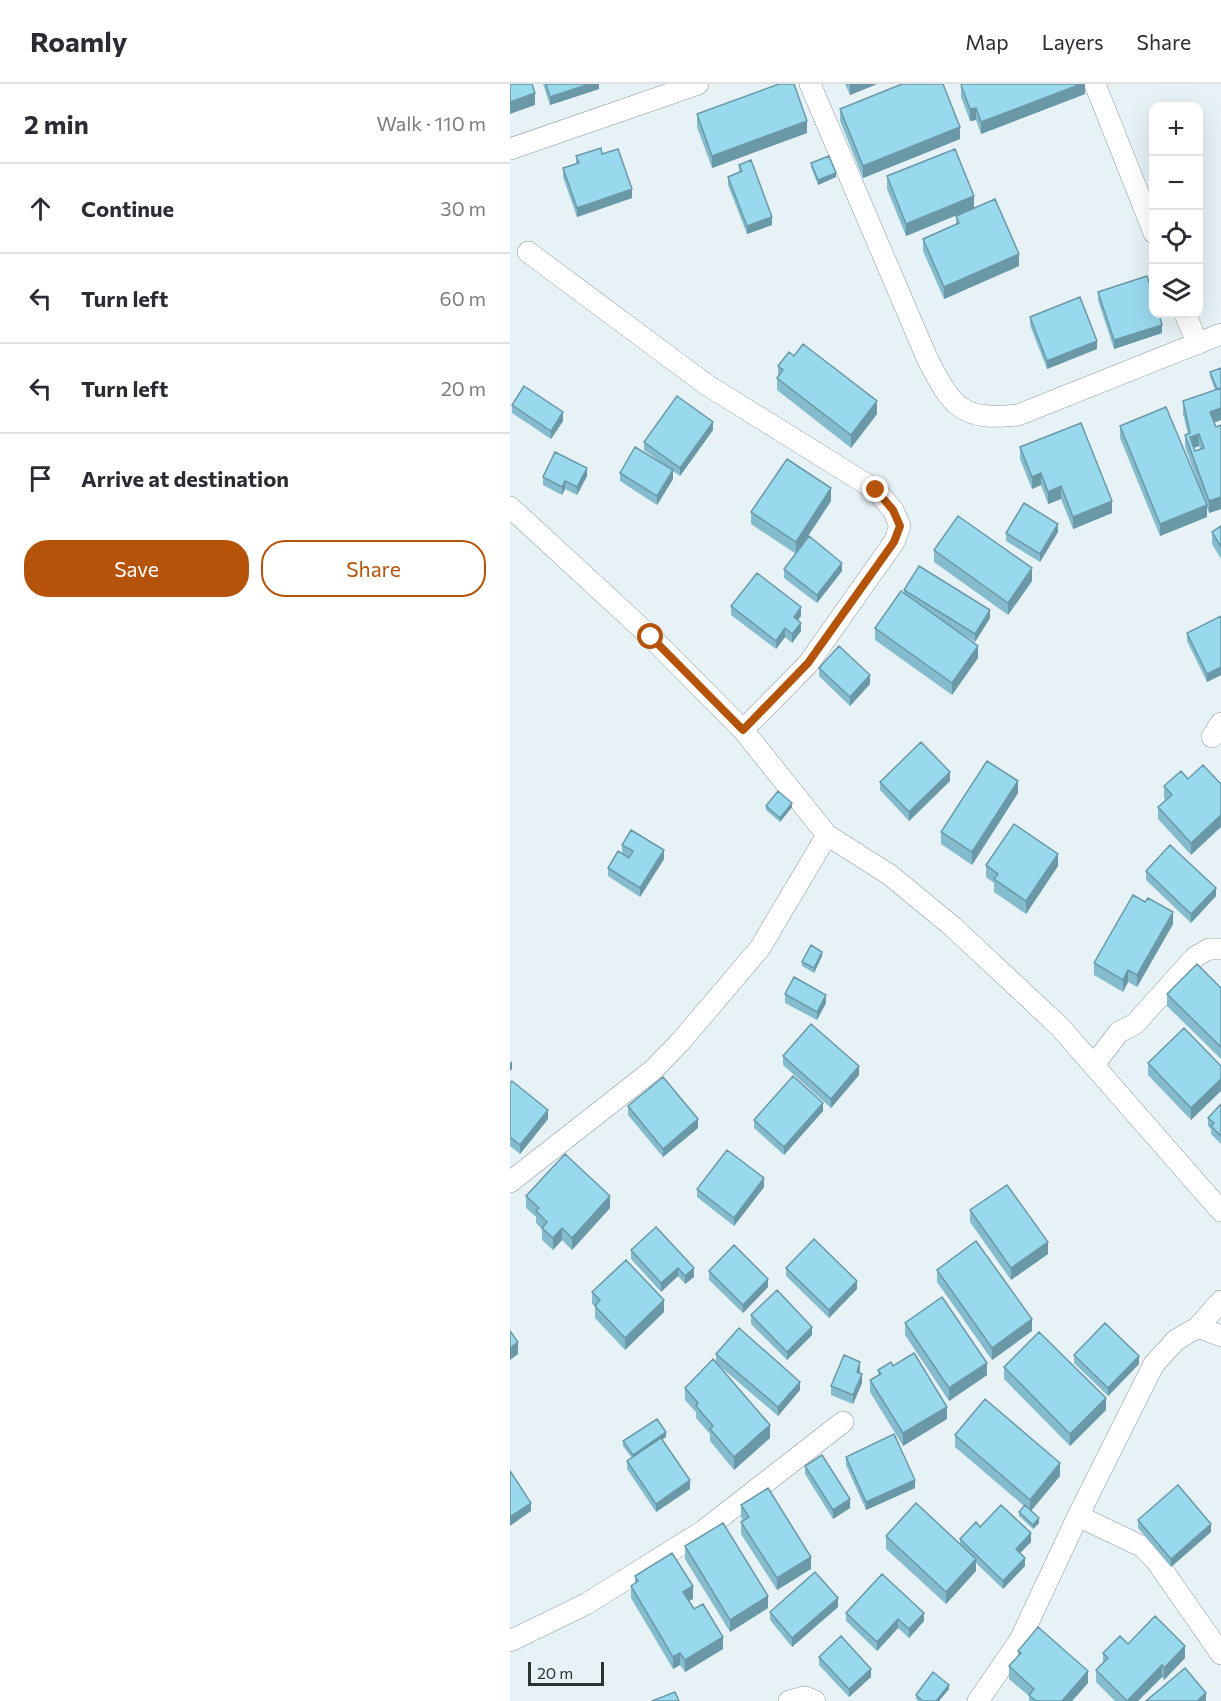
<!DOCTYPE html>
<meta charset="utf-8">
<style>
:root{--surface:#fff;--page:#f7f7f7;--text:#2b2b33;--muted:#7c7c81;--line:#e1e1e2;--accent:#b45309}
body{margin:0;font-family:Commissioner,sans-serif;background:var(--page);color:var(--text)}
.controls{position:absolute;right:18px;top:18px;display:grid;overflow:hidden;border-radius:12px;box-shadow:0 6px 24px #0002}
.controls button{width:54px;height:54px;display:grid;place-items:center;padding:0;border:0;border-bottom:2px solid var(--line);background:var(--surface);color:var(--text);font:30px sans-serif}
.scale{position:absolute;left:18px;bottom:15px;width:76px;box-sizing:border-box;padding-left:6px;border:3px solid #2d3233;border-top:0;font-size:16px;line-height:21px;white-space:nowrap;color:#2d3233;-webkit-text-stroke:4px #e6f2f6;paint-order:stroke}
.stop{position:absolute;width:18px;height:18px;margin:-14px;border:4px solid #b45309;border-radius:50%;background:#fff}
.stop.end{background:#b45309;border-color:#fff;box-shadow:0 2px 6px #0008}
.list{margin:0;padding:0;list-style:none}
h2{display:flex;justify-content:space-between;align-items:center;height:78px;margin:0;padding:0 24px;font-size:26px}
h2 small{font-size:20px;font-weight:400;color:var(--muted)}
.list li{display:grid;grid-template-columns:39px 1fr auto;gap:18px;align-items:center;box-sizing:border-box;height:90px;padding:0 24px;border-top:2px solid var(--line)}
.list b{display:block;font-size:22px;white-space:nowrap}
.list em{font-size:20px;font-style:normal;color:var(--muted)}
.actions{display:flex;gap:12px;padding:18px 24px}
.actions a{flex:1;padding:14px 0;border:2px solid var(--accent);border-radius:24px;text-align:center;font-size:21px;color:var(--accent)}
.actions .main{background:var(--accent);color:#fff}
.icon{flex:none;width:33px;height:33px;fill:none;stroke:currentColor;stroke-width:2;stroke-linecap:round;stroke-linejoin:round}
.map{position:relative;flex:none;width:711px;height:1617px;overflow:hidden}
header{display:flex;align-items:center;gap:36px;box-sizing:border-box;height:84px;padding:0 30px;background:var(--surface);border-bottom:2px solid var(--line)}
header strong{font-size:28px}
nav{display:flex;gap:33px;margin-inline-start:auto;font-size:21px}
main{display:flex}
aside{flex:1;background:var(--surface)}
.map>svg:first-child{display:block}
</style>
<header>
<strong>Roamly</strong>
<nav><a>Map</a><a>Layers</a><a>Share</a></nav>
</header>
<main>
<aside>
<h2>2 min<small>Walk · 110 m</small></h2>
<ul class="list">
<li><svg class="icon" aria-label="ahead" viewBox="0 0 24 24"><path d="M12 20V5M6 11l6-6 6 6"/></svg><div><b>Continue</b></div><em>30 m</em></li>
<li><svg class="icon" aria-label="left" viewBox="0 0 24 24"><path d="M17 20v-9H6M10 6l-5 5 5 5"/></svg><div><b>Turn left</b></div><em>60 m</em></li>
<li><svg class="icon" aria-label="left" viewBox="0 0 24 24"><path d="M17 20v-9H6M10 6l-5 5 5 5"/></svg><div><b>Turn left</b></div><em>20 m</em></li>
<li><svg class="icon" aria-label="arrive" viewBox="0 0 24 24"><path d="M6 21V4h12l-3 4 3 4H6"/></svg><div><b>Arrive at destination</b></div></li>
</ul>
<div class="actions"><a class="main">Save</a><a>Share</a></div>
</aside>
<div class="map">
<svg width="711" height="1617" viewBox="0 0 711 1617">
<rect width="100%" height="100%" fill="#e6f2f6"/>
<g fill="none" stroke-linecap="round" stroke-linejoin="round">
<g stroke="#909b9f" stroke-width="22">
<path id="minor" d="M300,0L417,274C442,323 451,337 508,331L711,250
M585,0L644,149
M0,65L188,0
M18,168L197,301L366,406L383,426L390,442L384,458L298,580L233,646
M675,230L688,260
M0,423L141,553L233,646L317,751L380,791L443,843L550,943L711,1127
M702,653L711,639
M584,981L609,948L625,940L685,873L699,865H711
M0,1098L143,986L171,957L250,864L317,751
M688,1243L711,1252
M568,1432L633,1463L647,1478L711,1570
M0,1557L76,1520L193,1447L333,1338
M279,1617L295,1613L305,1617
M468,1617L510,1556L568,1432L644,1280L666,1256L688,1243L711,1217"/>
</g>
<use href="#minor" stroke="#fff" stroke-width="21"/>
</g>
<path fill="#84bbcd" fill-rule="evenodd" d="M33,0H89V5L40,21Z
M335,0H367L340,11Z
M575,0V10L471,50L466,36L460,37L451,13V1Z
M330,25L450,55L353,94L330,37Z
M187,30L297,49L202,84L187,43Z
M92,70L122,114L67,133L53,93V84L66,79V72Z
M301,79L326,93L308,101L301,83Z
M229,81L262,141L237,150L218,101V93L229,88Z
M377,92L464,124L509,182L434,215L413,167V155L446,141V132L447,131L396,152L377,105Z
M588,208L652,249L604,265L588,216Z
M520,233L587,265L537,285L520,241Z
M268,282L367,330L341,364L267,306V294L268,292Z
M711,284V336L704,339L706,343L711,341V425L699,429L697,423V433L650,452L610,354V342L691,406L675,363V351L678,350L673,330V317L705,306L700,292V288ZM689,362L690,365L685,367L684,364Z
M2,321L53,337L41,355L2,329Z
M203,346L170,392L163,387V395L147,421L110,397V389L155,381L134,366V358Z
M510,363L602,429L563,445L551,415L538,420L531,401L522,405L510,375Z
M77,392L67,411L55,405L52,411L33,401V393Z
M321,417L289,466L332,487L307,519L274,494V485L286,470L241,440V428Z
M711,442V475L702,460V448Z
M548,448L530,478L496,457V449Z
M424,466L522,497L498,531L424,478Z
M394,506L480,534L465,558L452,550L468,574L442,611L365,556V544L394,509Z
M221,522L291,532L288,536L291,547L282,559L275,553L266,565L221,531Z
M711,532V591L697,598L677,557V549Z
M309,584L360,600L340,622L309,592Z
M693,681L681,771L648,735V723L656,716L654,715V702L678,695Z
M440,697L399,737L370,706V698Z
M508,709L462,781L431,760V748Z
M256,722L282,723L270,738L256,726Z
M112,761L154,775L130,813L98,792V784L119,774L112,769Z
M476,781L548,782L516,830L484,808V799L476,793Z
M636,787L706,812L681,839L636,796Z
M663,840L627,903L618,898L613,908L584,891V879Z
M312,872L304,889L292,882V878Z
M711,904V975L657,922V910Z
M275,910L316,919L307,936L275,919Z
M273,972L349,991L321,1024L273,981Z
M638,979L711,982L681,1036L638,991Z
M0,999L38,1035L10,1070L0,1062Z
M711,1020V1060L701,1050V1045L698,1042V1034Z
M118,1022L188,1044L153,1073L118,1031Z
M313,1027L274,1071L244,1044V1036Z
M254,1103L224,1142L187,1113V1105Z
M16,1112L100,1124L62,1166L52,1156L43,1166L32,1156V1145L26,1139V1133L16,1124Z
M460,1126L538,1170L501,1196L460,1138Z
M121,1166L184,1184V1193L175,1200L168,1192L151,1208L121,1175Z
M276,1184L347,1205L319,1234L276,1192Z
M427,1186L522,1247L482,1276L427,1198Z
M199,1187L258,1203L233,1229L199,1196Z
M82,1208L154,1228L115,1266L85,1234V1222L82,1220Z
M241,1231L302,1251L277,1276L241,1240Z
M395,1239L477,1291L439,1317L395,1251Z
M206,1270L290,1306L268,1332L206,1279Z
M564,1271L629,1280L598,1312L564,1279Z
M383,1282L437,1335L393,1362L360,1308V1296L368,1291V1286Z
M494,1283L596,1326L560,1362L494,1295Z
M350,1287L349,1289L352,1299L343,1320L321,1311V1302Z
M175,1304L260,1354L224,1386L200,1357V1350L186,1334V1328L175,1316Z
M445,1351L550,1392L521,1427L529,1439L523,1445L509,1432V1428L514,1422L445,1363Z
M156,1353L152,1355L180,1405L146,1428L117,1385V1377L122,1374L113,1362V1357Z
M336,1373L405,1404L356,1426L336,1381Z
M295,1382L340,1424L323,1435L295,1390Z
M231,1421L301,1485L267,1506L231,1450V1438L233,1437L231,1433Z
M628,1436L701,1448L661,1483L628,1444Z
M470,1443L521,1458L510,1469L515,1482L493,1505L466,1479V1487L436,1520L376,1465V1452L450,1460V1455Z
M175,1462L258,1524L220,1548L175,1475Z
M125,1492L183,1515L179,1517L213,1565L175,1588L170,1581L163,1585L121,1514V1502L125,1499Z
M328,1523L282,1563L260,1536V1528Z
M336,1529L414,1537L399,1554L388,1544L367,1567L336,1537Z
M618,1560L675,1574L654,1596L652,1593L628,1617H605L586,1598V1586L593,1578V1569Z
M508,1567L578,1599L562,1617H519V1612L499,1595V1582L508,1572Z
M309,1573L361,1593L339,1613L309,1581Z
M439,1605L429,1617H408L406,1615V1611Z"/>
<path fill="#6b98a7" d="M79,0H89V5L40,21V13Z
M340,0H367L340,11Z
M571,0H575V10L471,50V38Z
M25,9V21L0,30V18Z
M466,24V36L460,37V25Z
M297,37V49L202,84V72Z
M450,43V55L353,94V82Z
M326,89V93L308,101V96Z
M122,105V114L67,133V124Z
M464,112V124L396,152V140Z
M262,133V141L237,150V142Z
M509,170V182L434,215V203Z
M652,241V249L604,265V256Z
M587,257V265L537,285V277Z
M367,317V330L341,364V351Z
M711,324V336L700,340V328Z
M53,328V337L41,355V347Z
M203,338V346L170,392V384Z
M689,350V362L680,365V353Z
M77,384V392L67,411V403Z
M163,386V395L147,421V412Z
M531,389V401L522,405V393Z
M55,397V405L52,411V403Z
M551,402V415L538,420V408Z
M321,404V417L286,470V458Z
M711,413V425L699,429V417Z
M602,417V429L563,445V433Z
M697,421V433L650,452V440Z
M548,440V448L530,478V470Z
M332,479V487L307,519V511Z
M522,484V497L498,531V519Z
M291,523V532L284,542V533Z
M480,526V534L465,558V550Z
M291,539V547L282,559V550Z
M275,544V553L266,565V557Z
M468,562V574L442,611V599Z
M711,583V591L697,598V590Z
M360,591V600L340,622V613Z
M440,688V697L399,737V728Z
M508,697V709L462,781V768Z
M282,719V723L270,738V734Z
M711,731V743L681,771V759Z
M154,766V775L130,813V804Z
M548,770V782L516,830V817Z
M706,804V812L681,839V830Z
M663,828V840L627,903V891Z
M312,868V872L304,889V884Z
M618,886V898L613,908V896Z
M316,911V919L307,936V928Z
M2,977V985L0,987V979Z
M349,982V991L321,1024V1015Z
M711,995V1007L681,1036V1024Z
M313,1019V1027L274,1071V1063Z
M38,1026V1035L10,1070V1061Z
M188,1035V1044L153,1073V1065Z
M254,1094V1103L224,1142V1134Z
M100,1112V1124L62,1166V1154Z
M52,1144V1156L43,1166V1154Z
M538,1158V1170L501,1196V1184Z
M168,1184V1192L151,1208V1199Z
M184,1184V1193L175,1200V1192Z
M258,1195V1203L233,1229V1221Z
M347,1197V1205L319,1234V1226Z
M154,1216V1228L115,1266V1254Z
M522,1235V1247L482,1276V1264Z
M302,1243V1251L277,1276V1268Z
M8,1258V1270L0,1276V1264Z
M629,1272V1280L598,1312V1304Z
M350,1278V1287L347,1296V1288Z
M477,1279V1291L439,1317V1304Z
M352,1290V1299L343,1320V1311Z
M290,1298V1306L268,1332V1323Z
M596,1314V1326L560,1362V1350Z
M437,1323V1335L393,1362V1349Z
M260,1341V1354L224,1386V1373Z
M156,1348V1353L123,1375V1371Z
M550,1379V1392L520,1428V1416Z
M180,1396V1405L146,1428V1420Z
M405,1396V1404L356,1426V1418Z
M340,1415V1424L323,1435V1426Z
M21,1419V1427L0,1442V1433Z
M529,1434V1439L523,1445V1441Z
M701,1440V1448L661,1483V1475Z
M521,1449V1458L506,1473V1465Z
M301,1473V1485L267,1506V1494Z
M515,1474V1482L493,1505V1497Z
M466,1475V1487L436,1520V1508Z
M183,1502V1515L173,1520V1508Z
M258,1512V1524L220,1548V1536Z
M328,1514V1523L282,1563V1554Z
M414,1529V1537L399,1554V1545Z
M388,1535V1544L367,1567V1558Z
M213,1553V1565L175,1588V1576Z
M675,1562V1574L654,1596V1584Z
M170,1569V1581L163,1585V1573Z
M652,1581V1593L628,1617H617Z
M361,1585V1593L339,1613V1605Z
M578,1587V1599L562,1617H552Z
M439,1601V1605L429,1617H426Z
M696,1609V1617H687Z"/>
<path fill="#99d9ee" stroke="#6b98a7" stroke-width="1.5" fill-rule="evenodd" d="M0,0H22L25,9L0,18Z
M36,0H79L40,13Z
M269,0H284L297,37L202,72L187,30Z
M392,0H433L450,43L353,82L330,25Z
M452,0H571L471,38L466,24L460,25L451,1Z
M91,64L92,70L108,65L122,105L67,124L53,84L69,79L66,72Z
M445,65L464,112L396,140L377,92Z
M319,72L326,89L308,96L301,79Z
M241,76L262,133L237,142L218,93L232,87L229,81Z
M485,115L509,170L434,203L413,155L449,139L446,132Z
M637,192L644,213V230H649L652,241L604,256L588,208Z
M570,213L587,257L537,277L520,233Z
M293,260L367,317L341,351L267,294L273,286L268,282L279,268L284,272Z
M711,284V304L707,305L700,288Z
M14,302L53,328L41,347L2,321Z
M711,304V324L700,328L706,343L711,341V413L699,417L675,351L680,349L673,317ZM689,350L694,364L685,367L680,353Z
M167,312L203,338L170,384L134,358Z
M656,323L697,421L650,440L610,342Z
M571,339L602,417L563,433L551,402L538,408L531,389L522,393L510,363Z
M125,363L163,386L147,412L110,389Z
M45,368L77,384L67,403L55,397L52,403L33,393Z
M277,375L321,404L286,458L241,428Z
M514,419L548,440L530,470L496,449Z
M448,432L522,484L498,519L424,466Z
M711,442V463L702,448Z
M299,452L332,479L307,511L274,485Z
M409,482L480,526L465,550L394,506Z
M247,489L291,523L284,533L291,539L282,550L275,544L266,557L221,522Z
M391,507L468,562L442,599L365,544Z
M711,532V583L697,590L677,549Z
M329,562L360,591L340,613L309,584Z
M411,658L440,688L399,728L370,698Z
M477,677L508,697L462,768L431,748Z
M693,681L711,700V731L681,759L648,723L662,711L654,702L671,687L678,695Z
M268,707L282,719L270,734L256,722Z
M504,740L548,770L516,817L484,795L488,790L476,781Z
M121,746L154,766L130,804L98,784L108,767L119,774L123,767L112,761Z
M660,761L706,804L681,830L636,787Z
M623,811L635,818L638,814L663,828L627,891L618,886L613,896L584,879Z
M301,861L312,868L304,884L292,878Z
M687,880L711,904V963L657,910Z
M284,893L316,911L307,928L275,910Z
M301,940L349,982L321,1015L273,972Z
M674,944L711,982V995L681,1024L638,979Z
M283,992L313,1019L274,1063L244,1036Z
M153,993L188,1035L153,1065L118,1022Z
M2,997L38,1026L10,1061L0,1053V999Z
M711,1020V1052L701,1042L704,1039L698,1034Z
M217,1066L254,1094L224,1134L187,1105Z
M55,1070L100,1112L62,1154L52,1144L43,1154L32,1144L37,1138L26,1127L29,1124L16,1112Z
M497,1101L538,1158L501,1184L460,1126Z
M146,1143L184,1184L175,1192L168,1184L151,1199L121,1166Z
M304,1155L347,1197L319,1226L276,1184Z
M466,1157L522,1235L482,1264L427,1186Z
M224,1161L258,1195L233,1221L199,1187Z
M116,1176L154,1216L115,1254L85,1222L90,1216L82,1208Z
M267,1206L302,1243L277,1268L241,1231Z
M432,1213L477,1279L439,1304L395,1239Z
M595,1239L629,1272L598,1304L564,1271Z
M229,1244L290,1298L268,1323L206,1270Z
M0,1247L8,1258L0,1264Z
M529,1248L596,1314L560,1350L494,1283Z
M404,1269L437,1323L393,1349L360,1296L371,1290L368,1286L381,1278L383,1282Z
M334,1271L350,1278L347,1288L352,1290L343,1311L321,1302Z
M203,1275L260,1341L224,1373L200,1345L203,1342L186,1322L188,1319L175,1304Z
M475,1315L550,1379L520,1416L445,1351Z
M147,1335L156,1348L123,1371L113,1357Z
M384,1350L405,1396L356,1418L336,1373Z
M151,1354L180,1396L146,1420L117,1377Z
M312,1371L340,1415L323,1426L295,1382Z
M0,1387L21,1419L0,1433Z
M668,1401L701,1440L661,1475L628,1436Z
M258,1404L301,1473L267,1494L231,1438L239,1433L231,1421Z
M406,1419L466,1475L436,1508L376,1452Z
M491,1421L521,1449L506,1465L515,1474L493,1497L450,1455L466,1438L470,1443Z
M515,1421L529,1434L523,1441L509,1428Z
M213,1439L258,1512L220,1536L175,1462Z
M162,1469L183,1502L173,1508L184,1525L193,1520L213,1553L175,1576L170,1569L163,1573L121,1502L128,1497L125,1492Z
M305,1488L328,1514L282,1554L260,1528Z
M372,1490L414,1529L399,1545L388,1535L367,1558L336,1529Z
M645,1532L675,1562L654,1584L652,1581L617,1617L586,1586L598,1574L593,1569L610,1552L618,1560Z
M528,1543L578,1587L552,1617H526L519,1611L524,1605L499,1582L511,1569L508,1567Z
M331,1552L361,1585L339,1605L309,1573Z
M675,1584L696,1609L687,1617H636Z
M423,1588L439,1601L426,1617H413L406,1611Z
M165,1608L169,1617H142Z"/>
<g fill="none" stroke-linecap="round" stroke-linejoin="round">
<path stroke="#b45309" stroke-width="8" d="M141,553L233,646L298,579L384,458L390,442L383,426L366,406"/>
</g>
</svg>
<div class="controls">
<button>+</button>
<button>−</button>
<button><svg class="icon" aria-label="locate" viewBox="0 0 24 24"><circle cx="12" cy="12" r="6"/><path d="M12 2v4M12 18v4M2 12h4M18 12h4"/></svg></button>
<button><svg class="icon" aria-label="layers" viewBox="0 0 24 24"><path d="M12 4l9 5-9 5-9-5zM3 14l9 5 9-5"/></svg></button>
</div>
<div class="scale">20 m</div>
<div class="stop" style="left:141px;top:553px"></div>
<div class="stop end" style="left:366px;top:406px"></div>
</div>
</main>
